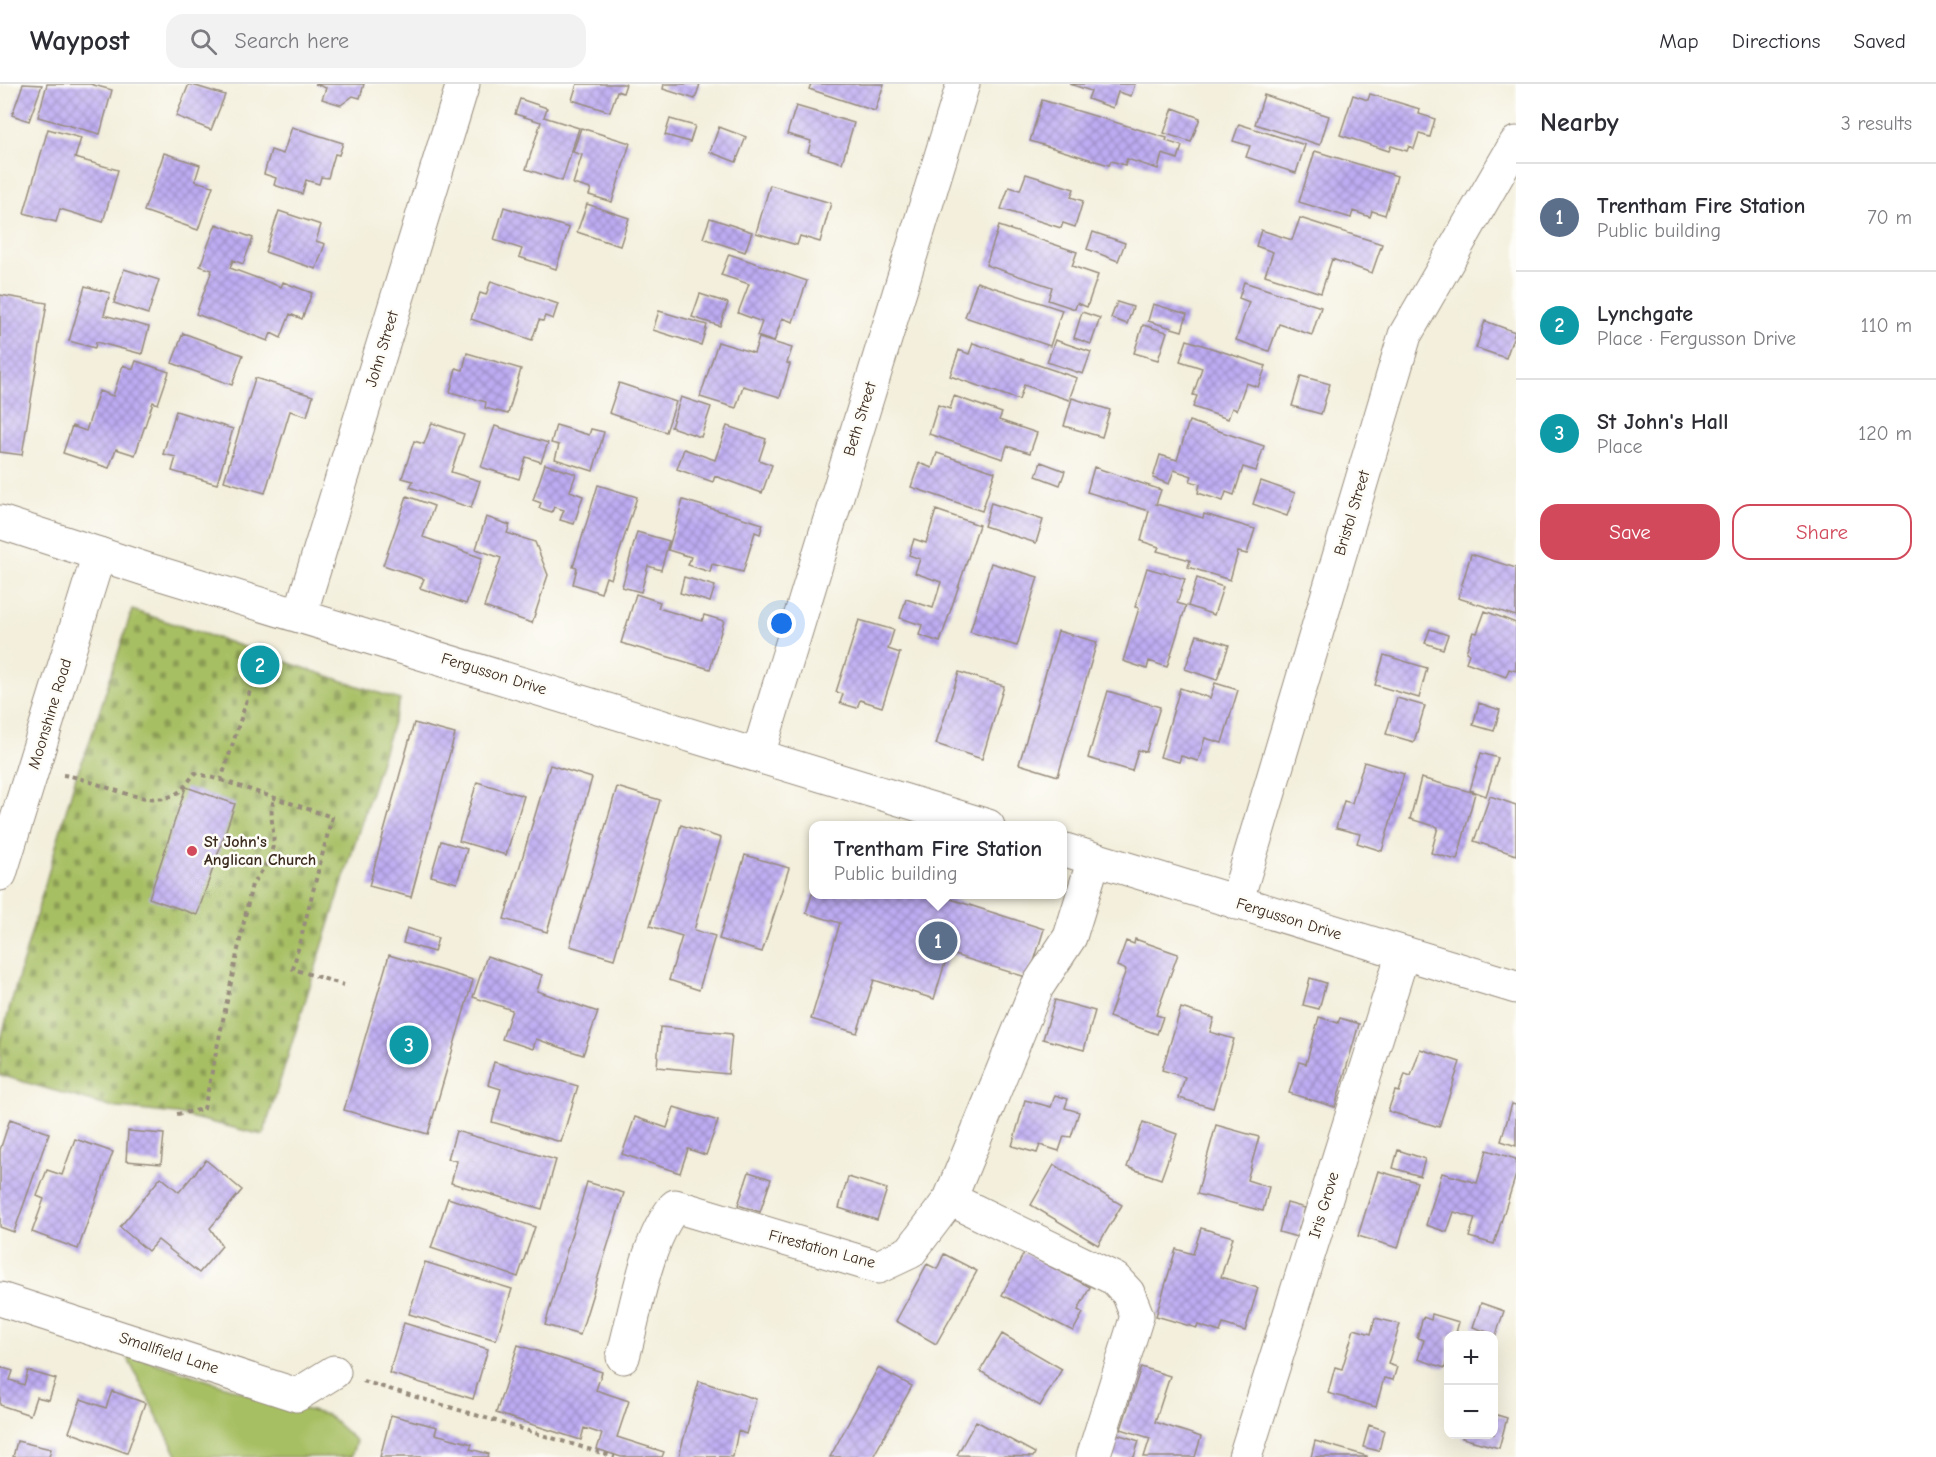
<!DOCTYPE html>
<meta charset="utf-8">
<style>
:root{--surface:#fff;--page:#f2f2f3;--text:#2b2b33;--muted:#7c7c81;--line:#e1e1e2;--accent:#d1495b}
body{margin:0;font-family:"Comic Neue",sans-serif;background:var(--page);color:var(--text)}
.controls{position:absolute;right:18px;bottom:18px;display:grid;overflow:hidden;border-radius:12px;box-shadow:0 6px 24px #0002}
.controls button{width:54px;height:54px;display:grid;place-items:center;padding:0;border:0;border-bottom:2px solid var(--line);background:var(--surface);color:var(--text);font:30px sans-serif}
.you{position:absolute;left:782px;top:540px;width:21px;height:21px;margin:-15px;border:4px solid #fff;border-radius:50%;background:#1a73e8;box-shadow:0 0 0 9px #1a73e833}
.badge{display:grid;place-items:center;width:39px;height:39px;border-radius:50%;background:var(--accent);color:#fff;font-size:20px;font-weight:700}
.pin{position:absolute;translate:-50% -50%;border:3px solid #fff;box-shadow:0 2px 6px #0006}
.popup{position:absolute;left:809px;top:737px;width:258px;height:78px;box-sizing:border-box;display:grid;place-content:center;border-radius:12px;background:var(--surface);filter:drop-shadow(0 2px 4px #0005);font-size:20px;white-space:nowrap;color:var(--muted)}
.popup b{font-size:22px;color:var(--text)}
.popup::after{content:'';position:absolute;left:50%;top:100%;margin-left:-12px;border:12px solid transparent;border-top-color:var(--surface)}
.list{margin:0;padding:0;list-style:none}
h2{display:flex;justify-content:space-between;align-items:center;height:78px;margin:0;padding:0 24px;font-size:26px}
h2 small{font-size:20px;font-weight:400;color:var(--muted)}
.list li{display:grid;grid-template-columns:39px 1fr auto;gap:18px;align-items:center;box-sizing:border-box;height:108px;padding:0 24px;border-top:2px solid var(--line)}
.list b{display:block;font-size:22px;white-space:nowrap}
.list p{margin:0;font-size:20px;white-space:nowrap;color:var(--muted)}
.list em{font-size:20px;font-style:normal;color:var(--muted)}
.actions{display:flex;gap:12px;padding:18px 24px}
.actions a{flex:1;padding:14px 0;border:2px solid var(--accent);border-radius:18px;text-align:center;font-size:21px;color:var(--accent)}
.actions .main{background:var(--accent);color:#fff}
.icon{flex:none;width:33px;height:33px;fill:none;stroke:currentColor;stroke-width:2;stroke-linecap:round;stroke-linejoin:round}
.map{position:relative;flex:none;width:1516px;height:1373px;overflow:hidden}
header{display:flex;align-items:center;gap:36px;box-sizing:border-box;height:84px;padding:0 30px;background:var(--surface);border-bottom:2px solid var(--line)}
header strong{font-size:28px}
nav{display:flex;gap:33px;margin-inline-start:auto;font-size:21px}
.search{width:420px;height:54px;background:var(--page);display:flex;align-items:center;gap:15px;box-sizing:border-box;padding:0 21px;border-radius:18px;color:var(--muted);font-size:22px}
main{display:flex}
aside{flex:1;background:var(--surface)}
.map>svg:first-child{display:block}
</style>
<header>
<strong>Waypost</strong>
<div class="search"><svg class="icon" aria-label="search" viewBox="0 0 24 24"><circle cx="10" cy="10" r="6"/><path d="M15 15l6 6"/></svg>Search here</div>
<nav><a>Map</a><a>Directions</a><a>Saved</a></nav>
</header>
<main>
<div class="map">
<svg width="1516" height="1373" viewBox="0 0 1516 1373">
<defs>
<pattern id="cemetery-stones" width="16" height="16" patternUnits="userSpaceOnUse" patternTransform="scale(1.5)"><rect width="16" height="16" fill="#a7bf64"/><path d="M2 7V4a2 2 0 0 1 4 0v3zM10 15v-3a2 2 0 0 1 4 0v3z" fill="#899b52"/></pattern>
<pattern id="building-cross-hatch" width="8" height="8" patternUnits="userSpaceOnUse" patternTransform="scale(1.5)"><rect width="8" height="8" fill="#beacf3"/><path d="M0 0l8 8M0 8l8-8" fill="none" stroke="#9c8cc4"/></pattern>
</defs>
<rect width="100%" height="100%" fill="#fdfcf7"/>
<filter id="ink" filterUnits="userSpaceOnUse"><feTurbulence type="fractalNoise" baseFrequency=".0167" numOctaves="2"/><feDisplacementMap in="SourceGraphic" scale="12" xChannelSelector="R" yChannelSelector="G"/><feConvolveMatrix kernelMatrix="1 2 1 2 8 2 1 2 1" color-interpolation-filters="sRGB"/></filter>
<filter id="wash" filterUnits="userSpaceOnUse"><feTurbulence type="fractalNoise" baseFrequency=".008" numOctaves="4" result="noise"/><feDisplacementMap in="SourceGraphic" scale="24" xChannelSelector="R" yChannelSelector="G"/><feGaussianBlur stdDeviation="1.35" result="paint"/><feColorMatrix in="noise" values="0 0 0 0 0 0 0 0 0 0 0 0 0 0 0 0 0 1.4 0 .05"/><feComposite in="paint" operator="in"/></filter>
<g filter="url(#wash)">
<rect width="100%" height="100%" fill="#f3efdc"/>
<path fill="#a7bf64" stroke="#717441" stroke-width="1.5" d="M125,1269L264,1315L327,1331L356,1357L351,1373H178Z"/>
<path fill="url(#cemetery-stones)" stroke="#717441" stroke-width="1.5" d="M132,526L253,566L244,587L266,597L274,574L400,616L263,1051L177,1030L110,1023L0,991V958L76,692L89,660Z"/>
<g id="blocks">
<path fill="url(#building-cross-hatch)" d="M23,0L42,1L29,37L12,31Z
M47,0H90L112,6L100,50L38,33Z
M189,0L225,11L211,46L176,32Z
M315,0H364L360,14L353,12L341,21L322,15L326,4Z
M577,0H626L623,9L617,7L610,28L572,16Z
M664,0H700L695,15L663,5Z
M811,0H884L875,27L809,5Z
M1070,0H1135L1131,12L1118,8L1113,24L1088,15L1091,7Z
M1370,10L1420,25L1419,30L1435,35L1430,53L1419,50L1414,65L1409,62L1407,67L1391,62L1389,67L1340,51L1353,11L1368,16Z
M1264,11L1329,32L1320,61L1255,40Z
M520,15L547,24L544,33L579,44L562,97L526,85L541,38L515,30Z
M1042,16L1167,54L1166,57L1182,62L1178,75L1162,70L1158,85L1127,75L1125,81L1111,77L1109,81L1030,57Z
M796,22L854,39L842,79L808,68L811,57L787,50Z
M1173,24L1200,34L1191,58L1164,49Z
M670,35L695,42L690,58L665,51Z
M1239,40L1305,61L1296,89L1246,73L1250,62L1233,57Z
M292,43L343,59L339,71L335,70L328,94L321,93L319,100L306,96L302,110L274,101L276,94L264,90L271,66L283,70Z
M719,43L746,53L736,78L710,68Z
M581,44L630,59L612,118L589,111L591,105L573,100L582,71L573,68Z
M48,45L81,54L75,74L118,86L103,138L60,125L56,138L24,129Z
M1315,67L1397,92L1385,131L1372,127L1370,133L1353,127L1351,134L1299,118Z
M164,69L200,81L195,97L213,102L198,146L144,127Z
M1026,90L1074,105L1071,113L1083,117L1075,143L1063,139L1061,144L1001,125L1009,103L1020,106Z
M770,101L831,119L820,158L800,152L797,161L756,149Z
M587,120L629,134L620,162L577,148Z
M504,123L569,144L556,185L519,173L522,165L494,156Z
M279,127L321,141L316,157L325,160L316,185L265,168Z
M710,134L752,148L745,168L703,154Z
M1300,134L1382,160L1372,189L1332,175L1321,209L1265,191L1273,168L1256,162L1261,146L1292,156Z
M216,140L253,154L243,180L233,176L230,184L281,203L283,198L312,209L302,235L290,230L281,254L271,249L268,257L196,230L212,186L200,182Z
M999,142L1077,168L1072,182L1098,191L1087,223L1077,219L1075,225L1048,216L1052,203L986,181Z
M1093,148L1125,159L1118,177L1087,165Z
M729,170L807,197L793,238L782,234L774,258L757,252L762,238L738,229L749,200L721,191Z
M124,185L159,196L148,230L114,219Z
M491,197L558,220L553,235L545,232L543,237L539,236L532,256L471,235L480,209L486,211Z
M977,198L1062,226L1050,262L965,233Z
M1244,198L1321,223L1312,251L1279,240L1269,267L1236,256L1249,218L1239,214Z
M85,202L110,209L104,231L149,243L142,270L96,258L95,264L69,257Z
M700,210L728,219L720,242L692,233Z
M0,211L47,219L22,371L0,368Z
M1117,218L1133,223L1127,240L1111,234Z
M1153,220L1187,230L1182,247L1148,237Z
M659,227L707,241L701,261L653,246Z
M1082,228L1100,234L1091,260L1074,254Z
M1485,237L1515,248L1506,274L1476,264Z
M1143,241L1167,248L1158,276L1134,269Z
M183,249L243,271L232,301L172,279Z
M759,254L792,264L787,279L790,280L780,313L743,302L736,324L700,313L718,258L754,269Z
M1055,256L1091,268L1083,290L1047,278Z
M1187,256L1266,282L1258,303L1246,299L1237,326L1232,324L1228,335L1193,323L1197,312L1193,311L1202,284L1180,277Z
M973,259L1077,294L1069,316L1024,301L1019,316L950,292L959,266L969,270Z
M467,269L521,285L508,330L485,324L486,318L450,308L456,284L463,286Z
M136,277L169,288L158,320L153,318L135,371L116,365L109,384L63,369L72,342L86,347L99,307L113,312L123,281L133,285Z
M1301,292L1330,300L1321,330L1292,322Z
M255,294L313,312L307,332L290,327L265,409L224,397Z
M619,299L676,318L666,348L609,329Z
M954,312L1002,329L999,336L1037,349L1030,369L1007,362L1003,375L929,350L938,321L950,325Z
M681,313L711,323L701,353L671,343Z
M1072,314L1110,326L1102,353L1064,342Z
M176,327L233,345L217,400L172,387L176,373L163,370Z
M1189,337L1264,362L1256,387L1243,383L1234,411L1226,408L1223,417L1198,409L1200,400L1190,397L1192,392L1174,386L1169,400L1153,394L1160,371L1177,376Z
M432,339L464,350L451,388L480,397L471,424L410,403L413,397L402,394L414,357L424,360Z
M556,341L589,351L591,345L604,348L593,387L555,375L559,361L551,359Z
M495,342L548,359L541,378L526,373L519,395L481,383Z
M727,342L766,355L759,376L772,381L762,409L715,392L713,398L677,385L684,365L715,376Z
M937,369L995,388L982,427L911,403L919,379L932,384Z
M1041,378L1065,387L1060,401L1036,392Z
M545,380L576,390L570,407L583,412L574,440L560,436L564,426L554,423L552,428L539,424L541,419L533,416Z
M1094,383L1161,406L1156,420L1203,434L1204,430L1255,445L1247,470L1238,468L1230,496L1188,483L1190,476L1157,467L1159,463L1141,457L1149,427L1087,408Z
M1261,397L1295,409L1287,432L1253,420Z
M598,401L637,413L611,495L606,493L601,509L573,500L577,484L573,483Z
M407,412L434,422L423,453L482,474L466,520L420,504L424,495L383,481Z
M683,416L763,440L760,450L755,448L743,488L712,480L710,488L688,481L691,473L668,466Z
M991,419L1043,436L1036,459L984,442Z
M936,426L979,441L940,558L919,551L922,541L900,534L906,515L933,524L941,498L915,489L920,475L909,471L914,455L926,459Z
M486,433L510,441L507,449L535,458L548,491L532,539L484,523L501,474L476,465Z
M637,448L669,457L661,486L648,482L641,508L622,503Z
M1471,470L1516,484V532L1458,514Z
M991,479L1038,493L1017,562L970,548Z
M1147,484L1185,495L1177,519L1186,522L1167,583L1149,577L1147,585L1123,577L1139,524L1135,523Z
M684,493L715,502L710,518L680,509Z
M1197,494L1223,503L1214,531L1188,522Z
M636,510L660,518L658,524L702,537L704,531L724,537L710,585L621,559Z
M1485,527L1516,539V587L1509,585L1506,593L1466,578L1469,570L1466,568L1473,548L1477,549Z
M859,536L894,546L888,565L900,569L882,623L860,616L857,624L840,619L843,610L836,608Z
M1430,545L1448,551L1443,565L1425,559Z
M1058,547L1097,558L1058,692L1019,680Z
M1197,551L1229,561L1217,596L1185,585Z
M253,566L274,574L267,598L244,587Z
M1384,571L1427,584L1419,614L1375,601Z
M959,588L1004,602L982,675L936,660Z
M1215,599L1238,606L1222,659L1205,654L1198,677L1181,672L1179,678L1160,673L1180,604L1210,614Z
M1108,607L1160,623L1146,668L1138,666L1132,687L1088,674Z
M1397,614L1425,622L1414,658L1386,650Z
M1479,619L1500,626L1494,647L1473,641Z
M414,639L455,650L411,813L369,802Z
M1481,669L1498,674L1486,712L1470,706Z
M1364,678L1404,690L1382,767L1357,759L1360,750L1336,744L1344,717L1352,719Z
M550,681L592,694L547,848L504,835Z
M1421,694L1475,709L1457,776L1431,769L1438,743L1410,735Z
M477,698L524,712L506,771L459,757Z
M186,703L235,720L197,831L149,814Z
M617,703L660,716L614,875L570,862Z
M1490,712L1516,721V771L1474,757Z
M681,741L721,754L694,846L715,852L699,906L669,896L682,852L650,842Z
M441,757L467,765L457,799L431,792Z
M745,771L789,784L762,868L719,855Z
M812,810H935L1044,845L1029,894L948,869L934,915L874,896L857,949L811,935L840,839L806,829Z
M407,844L438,854L434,868L403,859Z
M1135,855L1178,870L1156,931L1163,933L1157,950L1109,933L1126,886L1117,882L1126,857L1134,860Z
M389,871L473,896L428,1050L344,1026Z
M487,872L542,891L537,907L598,928L583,971L536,955L533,965L502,955L512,926L473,913Z
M1310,894L1326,899L1319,925L1303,921Z
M1055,916L1095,927L1084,966L1043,955Z
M1181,924L1214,934L1210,948L1234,955L1213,1024L1179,1014L1185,993L1162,986Z
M1319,933L1338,939L1340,934L1359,940L1335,1023L1289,1009L1299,978L1306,980Z
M660,943L732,950L728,990L657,983Z
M1420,965L1460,978L1439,1043L1388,1027L1395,1007L1399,1008L1405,990L1411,992Z
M494,978L578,1002L561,1058L492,1038L501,1005L488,1001Z
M1055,1011L1068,1015L1065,1024L1079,1028L1071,1053L1064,1052L1059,1067L1040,1061L1037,1069L1012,1062L1025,1016L1051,1023Z
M1512,1020L1516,1021V1062L1501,1057Z
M674,1023L718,1037L706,1071L688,1065L680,1089L622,1070L635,1033L667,1044Z
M10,1035L49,1049L14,1148L0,1143V1066Z
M1143,1038L1177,1050L1161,1095L1127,1083Z
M1216,1041L1259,1053L1247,1096L1269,1103L1263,1127L1197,1110Z
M128,1047L164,1050L161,1080L126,1077Z
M456,1047L556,1076L542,1125L451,1099L457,1077L448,1075Z
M75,1055L113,1068L78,1165L32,1148L44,1115L37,1112L47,1086L62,1091Z
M1398,1066L1425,1075L1420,1092L1393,1084Z
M1487,1066L1516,1075V1091L1494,1160L1469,1153L1475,1134L1454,1128L1447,1148L1426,1141L1442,1089L1477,1099Z
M206,1076L242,1106L210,1144L222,1162L199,1189L158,1156L148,1167L120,1143L161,1093L179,1108Z
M1054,1081L1122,1121L1098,1161L1031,1121Z
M1378,1087L1417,1098L1398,1164L1358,1152Z
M749,1088L771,1095L760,1128L738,1121Z
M848,1093L887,1105L877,1136L839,1124Z
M587,1098L624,1109L580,1251L545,1241Z
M448,1114L535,1143L518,1193L431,1164Z
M1287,1119L1305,1124L1297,1153L1279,1148Z
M1201,1144L1233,1153L1221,1193L1258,1204L1245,1247L1223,1240L1220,1248L1198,1241L1197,1244L1156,1232L1176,1165L1193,1170Z
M1024,1169L1090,1203L1078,1226L1083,1229L1073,1247L1002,1211Z
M944,1170L977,1187L936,1260L896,1237L927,1180L937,1185Z
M425,1178L512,1205L496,1256L409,1230Z
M1481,1219L1504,1227L1496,1251L1473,1243Z
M1432,1230L1459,1238L1455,1252H1448V1272L1445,1284L1418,1275L1424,1256L1417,1254L1423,1233L1431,1236Z
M1375,1234L1400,1240L1388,1280L1397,1283L1393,1296L1384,1294L1376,1323L1328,1309L1335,1283L1342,1285L1354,1245L1371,1250Z
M404,1239L488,1265L473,1315L389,1289Z
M1002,1250L1062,1285L1040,1322L980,1287Z
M518,1261L602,1288L596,1306L629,1317L617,1353L664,1368L662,1373H621L597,1365L602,1350L584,1344L581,1356L496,1329Z
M0,1283L13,1287L10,1296L24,1301L28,1287L56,1295L49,1316L36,1313L30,1331L0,1321Z
M1141,1283L1170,1292L1155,1338L1201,1353L1195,1373H1144L1150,1354L1121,1345Z
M878,1284L912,1302L873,1373H830Z
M699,1297L756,1315L746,1350L738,1347L733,1373L679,1372Z
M112,1307L145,1319L127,1369L69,1348L81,1315L106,1324Z
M1494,1330L1507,1334L1499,1364L1462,1354L1463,1350H1494Z
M391,1331L437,1343L435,1350L472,1360L470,1365L489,1370L488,1373H380Z
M976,1337L1035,1369L1033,1373L957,1371Z
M1369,1341L1384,1346L1379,1367L1363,1363Z
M1117,1350L1139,1357L1134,1373H1110Z
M17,1357L51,1365L49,1373H13Z
M1315,1357L1367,1372V1373H1311Z"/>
</g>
</g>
<g filter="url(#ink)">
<use href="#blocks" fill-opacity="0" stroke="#978c7d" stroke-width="1.5"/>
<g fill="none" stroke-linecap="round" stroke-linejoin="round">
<g stroke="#978c7d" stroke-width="35">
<path id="minor" d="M300,531L463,0
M758,671L963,0
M0,790L99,470
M1236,819L1405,251L1516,59
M950,1115L1115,1195L1128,1209L1137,1232L1093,1373
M0,1215L297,1311L334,1288
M623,1273C636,1227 645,1159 675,1122L878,1183L910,1168L950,1115L1037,903L1070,853L1094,775
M1245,1373L1403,869"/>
</g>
<g stroke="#978c7d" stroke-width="35">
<path id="major" d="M0,438L145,485L988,742
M1062,765L1516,903"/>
</g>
<path stroke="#978c7d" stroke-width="4" stroke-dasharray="4.5 4.5" stroke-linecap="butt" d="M63,691C95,694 153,730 180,707C186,702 190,695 195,689L221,696L266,557
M221,696L332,733L293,885L344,901
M177,1030L204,1025L252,800C264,785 276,769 273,748C272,735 270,729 274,715
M363,1297L615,1373"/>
<use href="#minor" stroke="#fff" stroke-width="33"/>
<use href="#major" stroke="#fff" stroke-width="33"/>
</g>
</g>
<circle fill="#d1495b" stroke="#fdfcf7" stroke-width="2" cx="192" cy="767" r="6"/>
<g text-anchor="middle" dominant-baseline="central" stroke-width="5" stroke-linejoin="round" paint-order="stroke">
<g font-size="16" fill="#3b2a1e" stroke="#fdfcf7">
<text transform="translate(382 265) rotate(-73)">John Street</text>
<text transform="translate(860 335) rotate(-73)">Beth Street</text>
<text transform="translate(1352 429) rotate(-73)">Bristol Street</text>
<text transform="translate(494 590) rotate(17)">Fergusson Drive</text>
<text transform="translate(50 630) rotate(-73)">Moonshine Road</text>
<text transform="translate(1289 835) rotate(17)">Fergusson Drive</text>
<text transform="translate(1324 1121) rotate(-73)">Iris Grove</text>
<text transform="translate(822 1165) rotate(15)">Firestation Lane</text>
<text transform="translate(169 1269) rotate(18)">Smallfield Lane</text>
</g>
<g font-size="16" font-weight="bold" fill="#3b2a1e" stroke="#fdfcf7" text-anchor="start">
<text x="204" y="758">St John's<tspan x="204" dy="18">Anglican Church</tspan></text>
</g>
</g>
</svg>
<div class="controls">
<button>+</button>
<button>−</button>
</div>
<div class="you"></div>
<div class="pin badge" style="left:938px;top:857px;background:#5c6f8a">1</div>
<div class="popup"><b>Trentham Fire Station</b>Public building</div>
<div class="pin badge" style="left:260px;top:581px;background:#0f9aa8">2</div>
<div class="pin badge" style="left:409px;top:961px;background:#0f9aa8">3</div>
</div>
<aside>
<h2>Nearby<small>3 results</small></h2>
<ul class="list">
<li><span class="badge" style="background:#5c6f8a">1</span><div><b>Trentham Fire Station</b><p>Public building</p></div><em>70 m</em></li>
<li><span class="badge" style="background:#0f9aa8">2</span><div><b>Lynchgate</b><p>Place · Fergusson Drive</p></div><em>110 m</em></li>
<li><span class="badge" style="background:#0f9aa8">3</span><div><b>St John's Hall</b><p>Place</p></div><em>120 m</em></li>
</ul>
<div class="actions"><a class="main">Save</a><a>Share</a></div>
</aside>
</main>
